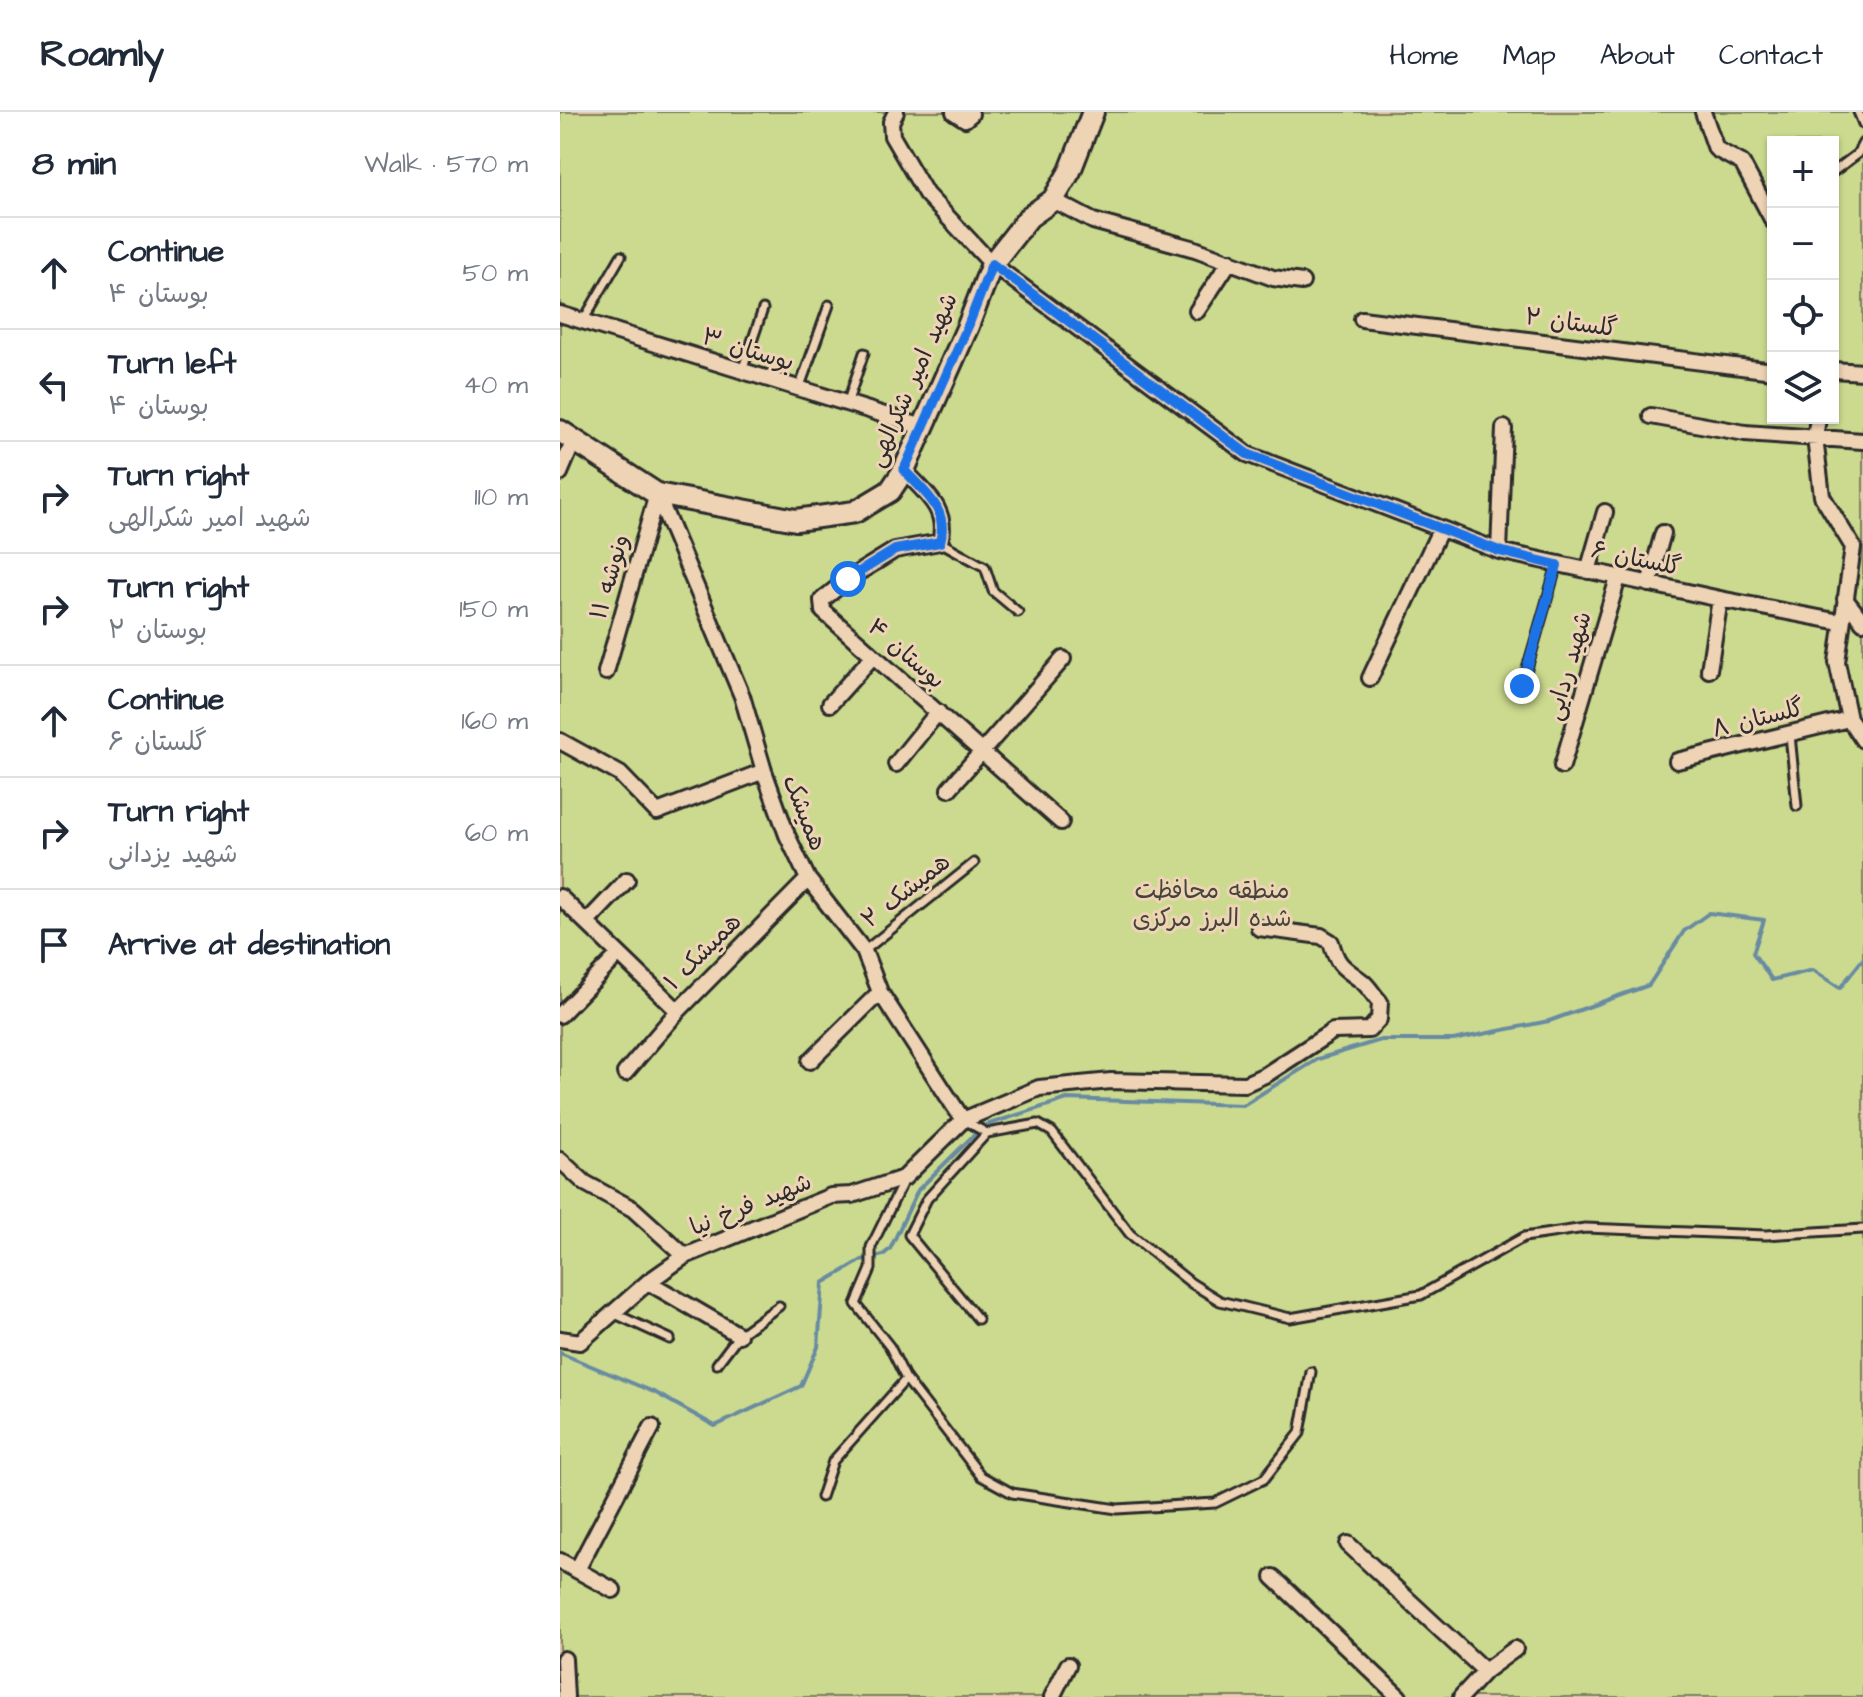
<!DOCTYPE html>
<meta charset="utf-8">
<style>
:root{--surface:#fff;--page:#f2f2f3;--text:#1f2937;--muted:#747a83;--line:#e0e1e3}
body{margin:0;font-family:"Architects Daughter","Playpen Sans Arabic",sans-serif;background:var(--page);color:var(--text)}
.controls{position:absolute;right:24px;top:24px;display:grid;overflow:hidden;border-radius:0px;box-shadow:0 2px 6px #0004}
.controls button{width:72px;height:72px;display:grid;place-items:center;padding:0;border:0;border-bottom:2px solid var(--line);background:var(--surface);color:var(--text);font:40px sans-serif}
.stop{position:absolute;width:24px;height:24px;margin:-18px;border:6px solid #1a73e8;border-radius:50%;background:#fff}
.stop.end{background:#1a73e8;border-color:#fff;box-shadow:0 2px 8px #0008}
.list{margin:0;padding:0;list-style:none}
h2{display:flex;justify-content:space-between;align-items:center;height:104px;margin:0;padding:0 32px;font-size:34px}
h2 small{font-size:26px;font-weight:400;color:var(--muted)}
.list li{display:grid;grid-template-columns:52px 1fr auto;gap:24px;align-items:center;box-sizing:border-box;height:112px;padding:0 32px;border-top:2px solid var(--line)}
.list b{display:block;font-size:30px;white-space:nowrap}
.list p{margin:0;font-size:26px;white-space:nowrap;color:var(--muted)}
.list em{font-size:26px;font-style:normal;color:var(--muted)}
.icon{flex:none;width:44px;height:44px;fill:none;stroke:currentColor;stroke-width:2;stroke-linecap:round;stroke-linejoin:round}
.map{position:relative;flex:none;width:1303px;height:1585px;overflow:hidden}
header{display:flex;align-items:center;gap:48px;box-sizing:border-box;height:112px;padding:0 40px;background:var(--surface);border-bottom:2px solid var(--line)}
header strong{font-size:38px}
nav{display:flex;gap:44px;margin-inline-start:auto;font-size:28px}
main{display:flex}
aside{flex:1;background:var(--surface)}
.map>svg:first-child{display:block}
</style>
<header>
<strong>Roamly</strong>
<nav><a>Home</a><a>Map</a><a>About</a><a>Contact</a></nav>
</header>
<main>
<aside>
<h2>8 min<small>Walk · 570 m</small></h2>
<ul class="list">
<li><svg class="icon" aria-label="ahead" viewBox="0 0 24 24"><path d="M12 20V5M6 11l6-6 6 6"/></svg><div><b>Continue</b><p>بوستان ۴</p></div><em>50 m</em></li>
<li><svg class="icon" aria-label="left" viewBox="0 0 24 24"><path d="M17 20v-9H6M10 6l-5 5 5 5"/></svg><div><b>Turn left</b><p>بوستان ۴</p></div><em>40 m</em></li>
<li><svg class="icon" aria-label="right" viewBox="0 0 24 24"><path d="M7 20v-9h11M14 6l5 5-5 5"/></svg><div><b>Turn right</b><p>شهید امیر شکرالهی</p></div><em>110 m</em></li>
<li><svg class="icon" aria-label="right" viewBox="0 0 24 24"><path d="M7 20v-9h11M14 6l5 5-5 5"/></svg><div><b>Turn right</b><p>بوستان ۲</p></div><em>150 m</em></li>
<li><svg class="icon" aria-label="ahead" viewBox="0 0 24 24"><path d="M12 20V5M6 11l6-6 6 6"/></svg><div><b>Continue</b><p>گلستان ۶</p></div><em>160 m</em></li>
<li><svg class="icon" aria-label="right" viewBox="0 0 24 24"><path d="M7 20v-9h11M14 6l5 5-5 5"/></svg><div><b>Turn right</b><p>شهید یزدانی</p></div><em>60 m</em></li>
<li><svg class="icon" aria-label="arrive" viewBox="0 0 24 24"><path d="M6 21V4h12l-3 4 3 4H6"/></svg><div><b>Arrive at destination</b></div></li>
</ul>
</aside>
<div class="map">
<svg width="1303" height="1585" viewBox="0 0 1303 1585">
<rect width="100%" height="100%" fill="#eac9b4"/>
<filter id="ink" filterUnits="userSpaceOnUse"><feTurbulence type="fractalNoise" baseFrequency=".0125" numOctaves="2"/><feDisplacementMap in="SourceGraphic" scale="16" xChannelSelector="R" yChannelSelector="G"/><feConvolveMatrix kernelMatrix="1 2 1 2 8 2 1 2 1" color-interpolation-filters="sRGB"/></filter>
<g filter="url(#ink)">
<path fill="#cbda8e" stroke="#7b825c" stroke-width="2" fill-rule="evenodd" d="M0,0H1303V1585H0ZM1213,30H1273V306H1213Z"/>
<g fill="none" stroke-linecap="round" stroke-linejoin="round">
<path stroke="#698ba2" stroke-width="4" d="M0,1241L96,1281L155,1314L241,1274L258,1235L263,1171L302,1148L323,1143L330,1137L358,1078L423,1014L507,987L683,993L758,947L821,928H893L989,909L1089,873L1124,819L1149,801L1204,808L1193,841L1212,868L1253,858L1280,876L1303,847"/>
<g stroke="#2b2b2b" stroke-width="13">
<path id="lane" d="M1298,0L1303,12
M1273,60L1297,42L1303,31
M23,209L61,144
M182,259L203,197
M239,277L269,193
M287,292L304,241
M380,430L425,455L433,479L458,500
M962,574L997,453
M1230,623L1237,694
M304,839L414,751
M405,1009L427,1021
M344,1068L311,1135V1157L296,1192L330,1235L346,1267L421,1364L452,1381L557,1397L655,1391L704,1367L740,1321L751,1260
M53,1201L110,1227
M418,1207L349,1123L367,1087L427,1021L478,1012L492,1020L570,1122L631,1171L660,1189L730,1206L861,1183L964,1125L1025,1116L1206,1123L1303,1117
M157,1252L179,1223L219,1194
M261,1385L273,1349L346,1267"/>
</g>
<g stroke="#2b2b2b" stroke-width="20">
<path id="street" d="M336,0L331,10L332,24L366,82L432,152L687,342L939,439L1160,487L1280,510
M394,0L405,7L411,2
M1143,0L1156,37L1182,51L1213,109
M493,88L533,109L635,137L713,166L742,170
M637,199L670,149
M0,202L363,315
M802,207L1213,259
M1273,258L1303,260
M1091,304L1185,321L1303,329
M1258,306L1255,326L1262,384L1293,435L1277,550L1289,607L1303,628
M344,358C365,381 389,397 380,430L335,438L288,467L262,488L263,499L501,710
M0,361L14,328
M97,382L182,584L204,659L227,723L248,767L304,839L320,880L403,1008
M939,439L944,316
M1028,459L1045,400
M1089,472L1103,421
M1285,487L1303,510
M1149,558L1160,487
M46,560L97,382
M810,566L880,418
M270,592L313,544
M0,629L60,662L97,700L204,659
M1117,649L1289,607
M336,652L378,600
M1002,654L1058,466
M389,677L503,547
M0,785L118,899L248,767
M27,810L67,768
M0,903L59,842
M250,949L320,880
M65,961L118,899
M0,1048L25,1071L73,1097L125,1144
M88,1170L179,1223
M0,1227L20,1230L88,1170L125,1144L271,1084L292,1083L344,1066L403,1008L479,976L551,969L685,972L707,962L773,919L809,918L819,907L820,890C814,884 809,875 803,870C784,855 778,856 771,830L761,824L699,816
M788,1432L925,1559
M0,1449L53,1478
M17,1458L92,1315
M713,1465L839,1585
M4,1547L6,1585
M492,1585L508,1553
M901,1585L925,1559L955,1537"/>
</g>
<g stroke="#2b2b2b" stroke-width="26">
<path id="secondary" d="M0,319L97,382L236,408L295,400L330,379L344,358L408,214L432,152L469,105L493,88L510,59L533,0"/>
</g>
<use href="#lane" stroke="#eed3b5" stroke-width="7"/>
<use href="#street" stroke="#eed3b5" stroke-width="14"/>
<use href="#secondary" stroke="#eed3b5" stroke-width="20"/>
</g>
</g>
<g fill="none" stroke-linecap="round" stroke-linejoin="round" filter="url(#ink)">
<path stroke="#1a73e8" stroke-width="10" d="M288,467L335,438L380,430C389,397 365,381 344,358L408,214L432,152L687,342L939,439L997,453L962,574"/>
</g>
<g text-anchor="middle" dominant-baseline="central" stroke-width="6" stroke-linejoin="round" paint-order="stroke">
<g font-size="24" fill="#2b2b2b" stroke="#eed3b5">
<text transform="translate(1011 211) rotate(8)">گلستان ۲</text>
<text transform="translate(188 238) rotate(17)">بوستان ۳</text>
<text transform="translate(353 268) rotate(-66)">شهید امیر شکرالهی</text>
<text transform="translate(1076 447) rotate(12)">گلستان ۶</text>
<text transform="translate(50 465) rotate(-74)">ونوشه ۱۱</text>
<text transform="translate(346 542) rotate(41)">بوستان ۴</text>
<text transform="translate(1009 554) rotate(-74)">شهید ردایی</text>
<text transform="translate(1198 607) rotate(-14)">گلستان ۸</text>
<text transform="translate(244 701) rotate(68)">همیشک</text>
<text transform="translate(346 779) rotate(-38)">همیشک ۲</text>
<text transform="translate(143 840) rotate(-45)">همیشک ۱</text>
<text transform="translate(191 1093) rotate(-22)">شهید فرخ نیا</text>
</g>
<g font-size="24" fill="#43453a" stroke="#eed3b5">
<text x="652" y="779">منطقه محافظت<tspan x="652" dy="28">شده البرز مرکزی</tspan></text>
</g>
</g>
</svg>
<div class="controls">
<button>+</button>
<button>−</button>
<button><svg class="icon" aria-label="locate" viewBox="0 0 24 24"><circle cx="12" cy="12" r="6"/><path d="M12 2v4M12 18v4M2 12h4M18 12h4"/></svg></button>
<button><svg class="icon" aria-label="layers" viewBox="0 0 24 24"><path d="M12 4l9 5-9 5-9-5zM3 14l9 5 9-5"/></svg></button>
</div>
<div class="stop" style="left:288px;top:467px"></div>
<div class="stop end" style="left:962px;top:574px"></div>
</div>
</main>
